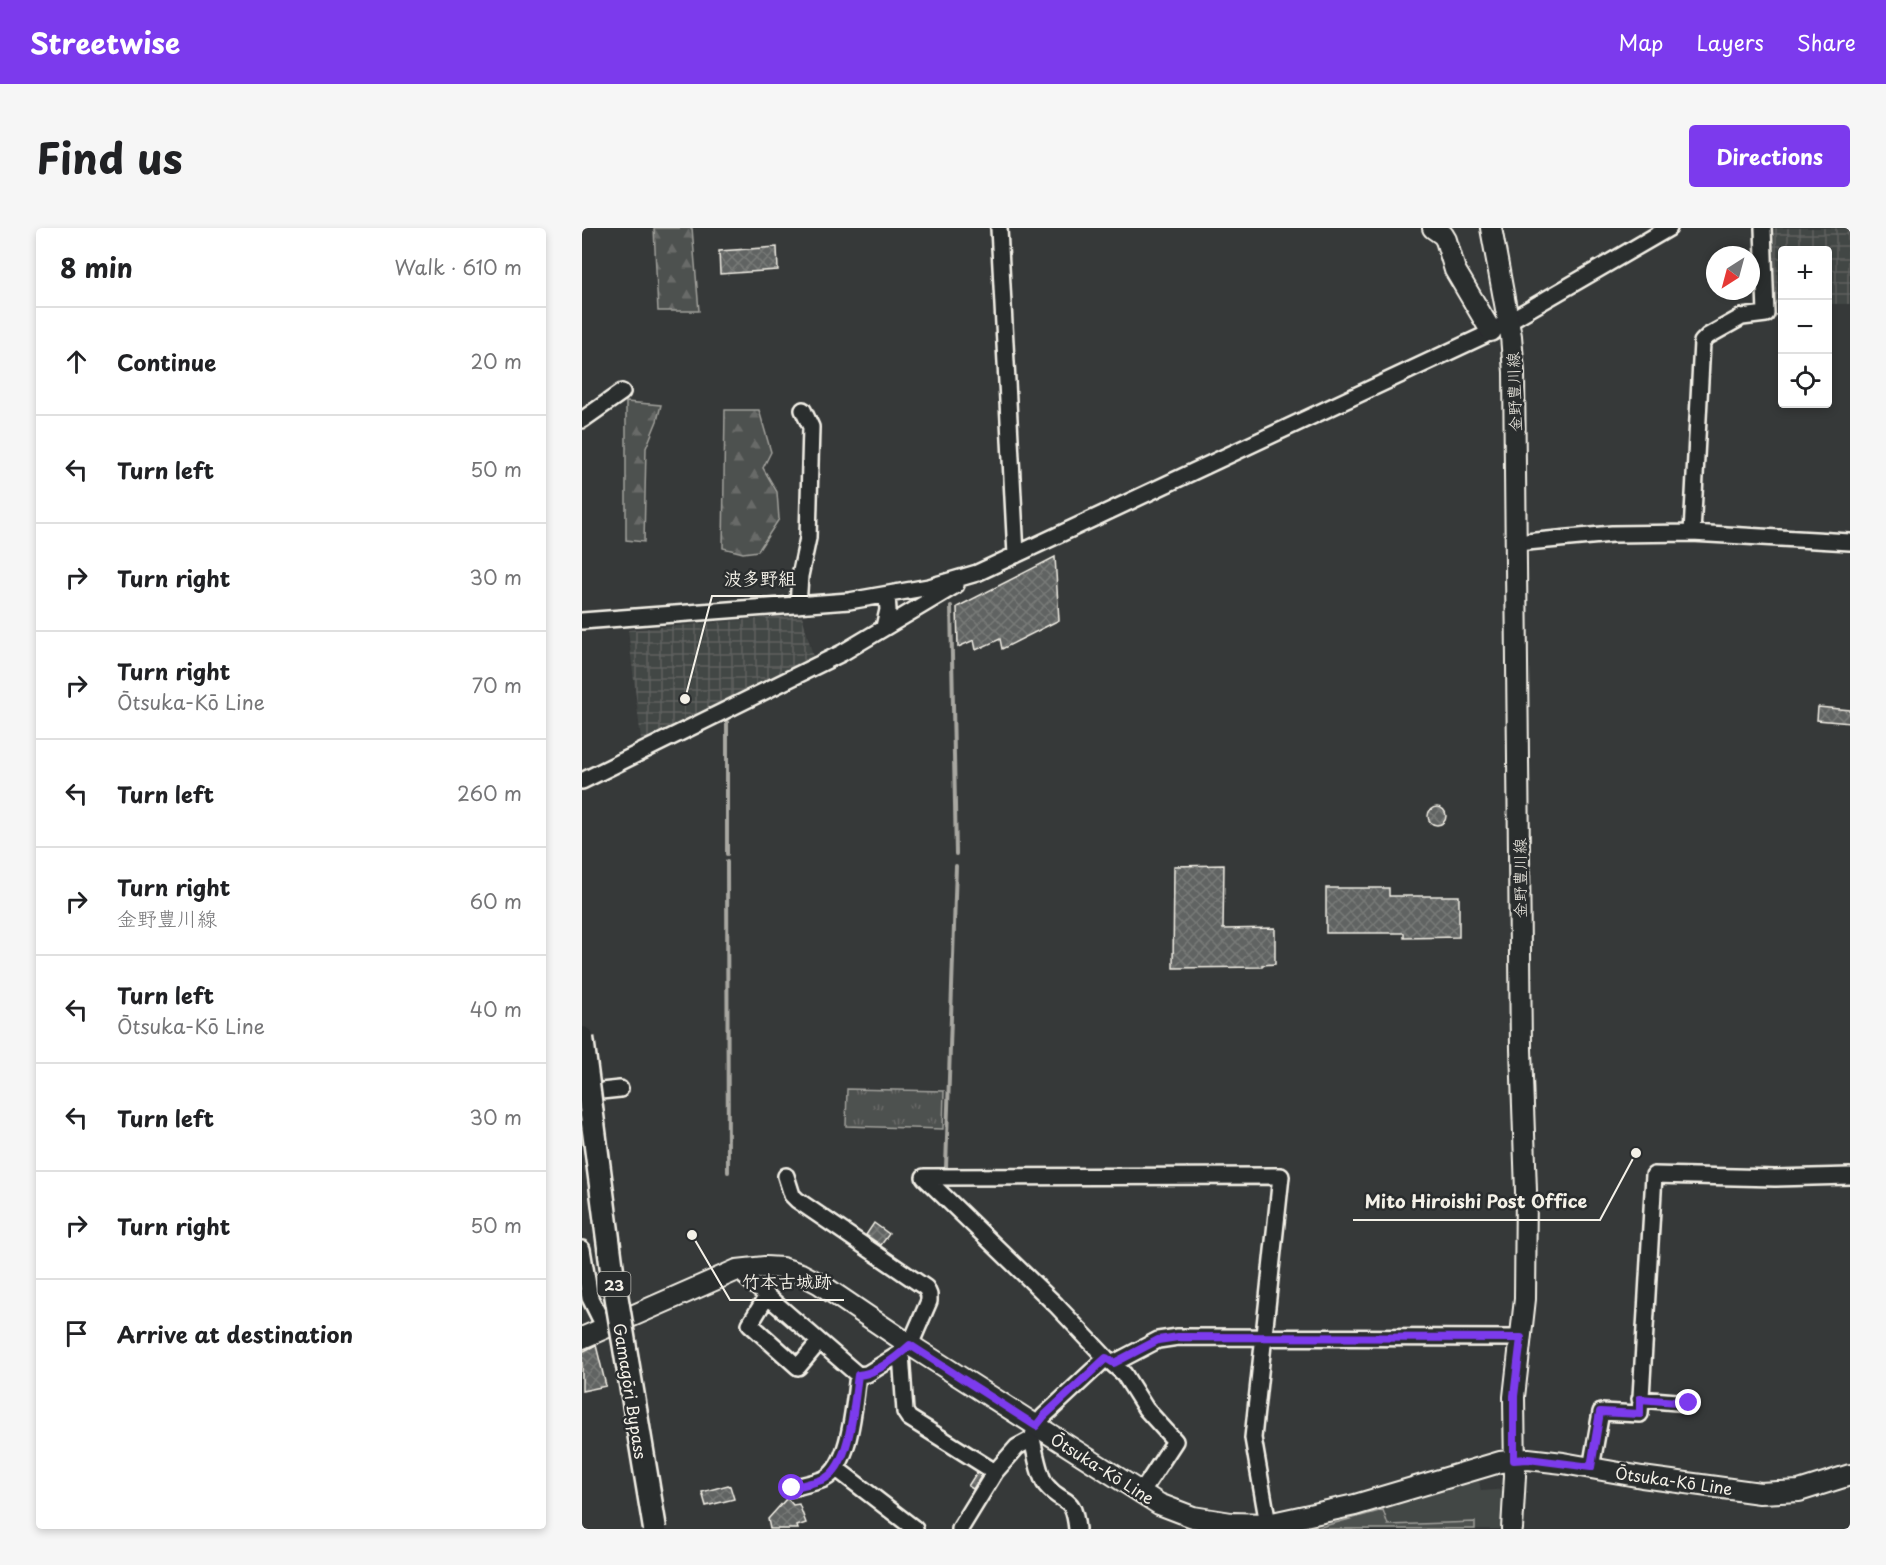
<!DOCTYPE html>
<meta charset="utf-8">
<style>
:root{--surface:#fff;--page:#f6f6f6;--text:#202124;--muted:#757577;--line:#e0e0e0;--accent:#7c3aed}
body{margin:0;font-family:"Playpen Sans","Klee One",sans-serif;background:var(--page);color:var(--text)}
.controls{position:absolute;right:18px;top:18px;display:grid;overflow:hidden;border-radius:6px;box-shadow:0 3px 9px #0003}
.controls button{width:54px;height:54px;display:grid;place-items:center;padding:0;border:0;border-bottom:2px solid var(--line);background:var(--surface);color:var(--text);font:30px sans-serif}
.compass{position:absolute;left:1124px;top:18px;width:54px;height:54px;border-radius:50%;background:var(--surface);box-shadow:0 3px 9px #0003;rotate:216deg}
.stop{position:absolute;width:18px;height:18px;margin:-14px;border:4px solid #7c3aed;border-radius:50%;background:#fff}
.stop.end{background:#7c3aed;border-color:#fff;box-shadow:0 2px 6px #0008}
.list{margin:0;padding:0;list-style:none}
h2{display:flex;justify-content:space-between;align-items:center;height:78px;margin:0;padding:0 24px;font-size:26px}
h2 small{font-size:20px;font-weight:400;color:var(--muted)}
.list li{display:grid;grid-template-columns:39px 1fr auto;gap:18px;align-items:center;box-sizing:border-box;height:108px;padding:0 24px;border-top:2px solid var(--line)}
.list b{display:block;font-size:22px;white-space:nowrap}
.list p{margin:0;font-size:20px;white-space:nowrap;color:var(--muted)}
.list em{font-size:20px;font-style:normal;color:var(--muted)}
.icon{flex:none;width:33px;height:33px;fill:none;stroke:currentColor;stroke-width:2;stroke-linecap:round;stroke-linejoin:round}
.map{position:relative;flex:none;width:1268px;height:1301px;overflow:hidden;border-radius:6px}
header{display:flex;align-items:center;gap:36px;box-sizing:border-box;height:84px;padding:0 30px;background:var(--accent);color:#fff}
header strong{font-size:28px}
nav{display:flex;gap:33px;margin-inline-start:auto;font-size:21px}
.intro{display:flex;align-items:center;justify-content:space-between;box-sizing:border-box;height:144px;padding:0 36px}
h1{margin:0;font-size:42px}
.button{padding:15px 27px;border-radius:6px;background:var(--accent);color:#fff;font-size:21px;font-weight:700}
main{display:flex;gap:36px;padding:0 36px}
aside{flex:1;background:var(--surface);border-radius:6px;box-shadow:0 3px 9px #0003}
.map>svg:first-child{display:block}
</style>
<header>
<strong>Streetwise</strong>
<nav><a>Map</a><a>Layers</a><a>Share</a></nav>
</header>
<div class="intro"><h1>Find us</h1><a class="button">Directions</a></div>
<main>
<aside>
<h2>8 min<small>Walk · 610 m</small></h2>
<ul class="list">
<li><svg class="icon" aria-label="ahead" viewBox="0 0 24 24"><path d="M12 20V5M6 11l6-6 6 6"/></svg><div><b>Continue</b></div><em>20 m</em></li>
<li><svg class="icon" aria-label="left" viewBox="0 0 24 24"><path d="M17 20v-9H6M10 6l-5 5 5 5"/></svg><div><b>Turn left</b></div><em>50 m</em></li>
<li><svg class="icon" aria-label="right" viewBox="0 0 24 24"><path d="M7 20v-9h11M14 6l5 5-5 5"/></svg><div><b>Turn right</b></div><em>30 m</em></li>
<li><svg class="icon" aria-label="right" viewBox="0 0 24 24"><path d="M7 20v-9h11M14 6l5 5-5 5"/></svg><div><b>Turn right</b><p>Ōtsuka-Kō Line</p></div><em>70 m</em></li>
<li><svg class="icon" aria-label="left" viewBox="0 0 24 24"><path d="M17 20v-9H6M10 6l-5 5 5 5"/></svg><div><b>Turn left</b></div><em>260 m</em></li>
<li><svg class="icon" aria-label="right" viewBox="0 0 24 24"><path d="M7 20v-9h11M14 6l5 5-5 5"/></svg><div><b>Turn right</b><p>金野豊川線</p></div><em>60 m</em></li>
<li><svg class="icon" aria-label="left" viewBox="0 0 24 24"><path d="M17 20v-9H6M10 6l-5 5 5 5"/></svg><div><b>Turn left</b><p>Ōtsuka-Kō Line</p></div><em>40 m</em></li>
<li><svg class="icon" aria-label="left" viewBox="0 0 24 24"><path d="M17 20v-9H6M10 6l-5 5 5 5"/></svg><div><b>Turn left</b></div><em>30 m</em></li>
<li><svg class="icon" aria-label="right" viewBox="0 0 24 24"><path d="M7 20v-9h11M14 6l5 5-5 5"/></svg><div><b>Turn right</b></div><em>50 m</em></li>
<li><svg class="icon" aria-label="arrive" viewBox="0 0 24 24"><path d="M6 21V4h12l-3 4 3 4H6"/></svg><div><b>Arrive at destination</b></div></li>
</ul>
</aside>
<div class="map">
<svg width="1268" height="1301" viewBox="0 0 1268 1301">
<defs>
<pattern id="industrial-grid" width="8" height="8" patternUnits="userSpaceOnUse" patternTransform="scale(1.5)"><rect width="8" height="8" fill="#434645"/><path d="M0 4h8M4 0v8" fill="none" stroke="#5f6160"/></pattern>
<pattern id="grass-tufts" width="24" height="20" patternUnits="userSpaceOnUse" patternTransform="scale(1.5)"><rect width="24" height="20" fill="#4e514f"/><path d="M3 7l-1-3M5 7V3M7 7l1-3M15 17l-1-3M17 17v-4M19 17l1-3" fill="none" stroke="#686a68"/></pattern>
<pattern id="forest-firs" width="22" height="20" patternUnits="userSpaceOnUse" patternTransform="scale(1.5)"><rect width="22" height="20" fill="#4e514f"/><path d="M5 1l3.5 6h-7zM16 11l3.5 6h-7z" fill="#686a68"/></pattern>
<pattern id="building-cross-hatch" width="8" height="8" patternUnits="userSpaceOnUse" patternTransform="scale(1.5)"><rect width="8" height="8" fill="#616362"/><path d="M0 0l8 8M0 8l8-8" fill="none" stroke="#787a78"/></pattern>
</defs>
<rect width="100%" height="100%" fill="#363939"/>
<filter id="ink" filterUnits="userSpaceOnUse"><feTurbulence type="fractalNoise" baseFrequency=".0167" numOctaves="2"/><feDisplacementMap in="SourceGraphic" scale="12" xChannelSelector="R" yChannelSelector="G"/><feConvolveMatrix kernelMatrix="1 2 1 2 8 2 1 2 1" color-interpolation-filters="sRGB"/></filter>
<g filter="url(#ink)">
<path fill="#434645" d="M896,1247L899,1263L925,1261L923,1301H708L755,1292L841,1267Z"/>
<path fill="url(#industrial-grid)" d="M1186,0H1268V76H1246V22H1200V76H1188Z
M220,387L232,432L64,514L59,511L46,402Z"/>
<path fill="url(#grass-tufts)" stroke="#a1a19c" stroke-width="1.5" d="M265,861L362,863L361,901L264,898Z"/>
<path fill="url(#forest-firs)" stroke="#a1a19c" stroke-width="1.5" d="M72,0H110L117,83H76Z
M44,174L79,177L75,193L64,220L62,314L44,312Z
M143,182H177L189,224L181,240L195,264L197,291L176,323L161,325L141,320Z"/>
<path fill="#4e514f" stroke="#a1a19c" stroke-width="1.5" d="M801,1282L806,1297L893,1294V1301H731Z"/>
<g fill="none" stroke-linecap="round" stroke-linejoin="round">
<path stroke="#a8a7a1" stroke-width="4" d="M369,378L374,626
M145,494V626
M145,634L146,944
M364,940L374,638"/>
</g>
<path fill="url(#building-cross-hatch)" stroke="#f4f1e8" stroke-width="1.5" d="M195,19L196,42L138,46L137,23Z
M473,329L477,392L420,421L418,411L394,422L392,412L376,419L375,379Z
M1236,479L1268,482V495L1235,492Z
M846 588a9 9 0 1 1 18 0a9 9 0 1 1-18 0Z
M642,637L641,701L693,700V736L680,737V739L591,740L592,638Z
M744,660H807V668H877V709L822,710V705H744Z
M292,995L307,1006L299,1017L284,1007Z
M14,1117L24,1158L0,1163V1124Z
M395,1244L400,1247L391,1261L386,1258Z
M146,1257L148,1258L152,1271L124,1278L120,1264Z
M205,1270L211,1277L217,1276L224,1295L215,1298L216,1301H188L186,1291Z"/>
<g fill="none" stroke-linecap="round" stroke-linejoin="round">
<g stroke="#f4f1e8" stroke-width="20">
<path id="minor" d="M417,0L434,327
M0,192L40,164
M1110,305L1120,114L1126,108L1160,89L1184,86L1181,0
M934,315L1030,306L1110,305L1268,314
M216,377L218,348L226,310L229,199L221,182
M0,393L267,373L347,359L395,345L901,108L1087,0
M302,399L306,382L305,368
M0,553L260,425L374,357
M0,865L38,861
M342,949L699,948L671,1210L686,1296
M342,949L474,1077L524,1130L542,1146L564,1181L593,1213L559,1265
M0,1021L8,1070L23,1100
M155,1042L276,1147L285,1146L319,1125L328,1117L347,1073V1067L344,1060L215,972L210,967L204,948
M185,1068L168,1096L216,1139L237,1114
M319,1125L323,1184L327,1190L413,1244
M532,1135L576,1112L596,1109L939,1110
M1058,1171L1107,1175
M450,1211C453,1223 457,1248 464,1257C482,1279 491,1264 495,1301
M1009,1240L1019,1184L1058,1186L1072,947L1193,950L1268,948
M255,1241L333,1301
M210,1260C220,1257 232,1255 242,1251C269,1238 272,1174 276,1147
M378,1301L413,1244L435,1219L450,1211L454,1198L462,1188L524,1130"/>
</g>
<g stroke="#f4f1e8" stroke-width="24">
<path id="major" d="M851,0L861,7L864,12L873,42L909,103
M909,0L929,108L932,144L939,821L944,963L943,1071L932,1169L933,1248L930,1301
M0,1110L155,1042L183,1039L200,1040L219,1046L238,1056L328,1117L577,1276L611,1289L649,1295L686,1296L773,1277L918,1234L946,1231L981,1235L1060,1249L1178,1265L1217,1263L1268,1247"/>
</g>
<use href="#minor" stroke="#2a2d2e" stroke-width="15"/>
<use href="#major" stroke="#2a2d2e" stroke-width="20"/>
<g stroke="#f4f1e8" stroke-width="27" stroke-linecap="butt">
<path id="highway-bridge" d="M0,810L30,1042L73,1301"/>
</g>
<use href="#highway-bridge" stroke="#2a2d2e" stroke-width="22"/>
</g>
</g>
<g fill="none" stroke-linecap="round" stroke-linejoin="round" filter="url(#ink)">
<path stroke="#7c3aed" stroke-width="8" d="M210,1260C220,1257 232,1255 242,1251C269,1238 272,1174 276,1147C294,1146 315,1129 328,1117L454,1198L462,1188L524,1130L532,1135L576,1112L596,1109L939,1110L932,1168V1232L946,1231L1009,1239L1018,1184L1058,1186V1171L1107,1175"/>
</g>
<g text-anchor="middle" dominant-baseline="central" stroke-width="5" stroke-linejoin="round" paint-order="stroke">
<rect fill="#2a2d2e" stroke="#b7b6b0" stroke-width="1.5" x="15.5" y="1044" width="33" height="24" rx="4.5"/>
<g font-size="15" font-weight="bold" fill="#f4f1e8">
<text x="32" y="1056">23</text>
</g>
<g font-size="16" fill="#f4f1e8" stroke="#2a2d2e">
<text transform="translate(931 164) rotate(-92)">金野豊川線</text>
<text transform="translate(937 650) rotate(-90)">金野豊川線</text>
<text transform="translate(49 1163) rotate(81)">Gamagōri Bypass</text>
<text transform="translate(521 1240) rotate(32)">Ōtsuka-Kō Line</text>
<text transform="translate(1092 1252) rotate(8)">Ōtsuka-Kō Line</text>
</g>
</g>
<path fill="none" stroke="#f4f1e8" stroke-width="2" d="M103 471L130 368H226M1054 925L1018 992H771M110 1007L148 1072H262"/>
<g fill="#f4f1e8" stroke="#2a2d2e" stroke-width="2">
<circle cx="103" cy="471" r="6"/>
<circle cx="1054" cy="925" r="6"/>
<circle cx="110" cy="1007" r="6"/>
</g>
<g font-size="18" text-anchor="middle" font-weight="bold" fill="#f4f1e8" stroke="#2a2d2e" stroke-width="5" stroke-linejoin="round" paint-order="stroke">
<text x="178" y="357">波多野組</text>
<text x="894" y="980">Mito Hiroishi Post Office</text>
<text x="205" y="1060">竹本古城跡</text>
</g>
</svg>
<div class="controls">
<button>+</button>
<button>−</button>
<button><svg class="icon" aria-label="locate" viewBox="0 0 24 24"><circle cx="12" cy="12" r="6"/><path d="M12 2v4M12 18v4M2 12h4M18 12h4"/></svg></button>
</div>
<svg class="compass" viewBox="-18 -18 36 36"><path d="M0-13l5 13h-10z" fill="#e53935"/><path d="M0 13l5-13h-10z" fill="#757577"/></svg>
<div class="stop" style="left:210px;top:1260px"></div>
<div class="stop end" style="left:1107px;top:1175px"></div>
</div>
</main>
